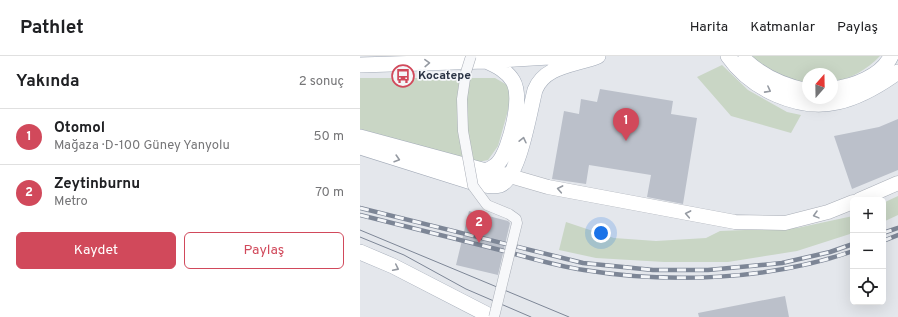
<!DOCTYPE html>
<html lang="tr">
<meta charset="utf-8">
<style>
:root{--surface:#fff;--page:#f2f2f2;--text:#202124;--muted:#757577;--line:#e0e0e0;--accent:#d1495b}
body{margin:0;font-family:Overpass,sans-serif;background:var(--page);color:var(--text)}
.controls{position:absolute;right:12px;bottom:12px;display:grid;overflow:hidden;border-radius:6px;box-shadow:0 4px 16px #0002}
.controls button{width:36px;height:36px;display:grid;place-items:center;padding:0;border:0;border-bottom:1px solid var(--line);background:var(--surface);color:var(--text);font:20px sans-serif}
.compass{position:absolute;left:442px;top:12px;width:36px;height:36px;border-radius:50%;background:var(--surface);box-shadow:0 4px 16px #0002;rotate:20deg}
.you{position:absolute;left:241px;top:177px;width:14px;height:14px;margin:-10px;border:3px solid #fff;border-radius:50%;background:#1a73e8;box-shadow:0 0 0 6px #1a73e833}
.badge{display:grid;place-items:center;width:26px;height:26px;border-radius:50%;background:var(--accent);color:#fff;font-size:13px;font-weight:700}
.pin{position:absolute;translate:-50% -33px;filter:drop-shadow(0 1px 2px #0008)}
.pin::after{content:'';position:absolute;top:21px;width:14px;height:12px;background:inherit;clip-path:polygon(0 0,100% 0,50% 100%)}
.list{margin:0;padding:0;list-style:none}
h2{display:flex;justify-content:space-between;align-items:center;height:52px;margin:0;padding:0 16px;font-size:17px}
h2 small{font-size:13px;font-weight:400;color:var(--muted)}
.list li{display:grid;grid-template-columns:26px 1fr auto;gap:12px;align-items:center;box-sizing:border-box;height:56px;padding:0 16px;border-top:1px solid var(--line)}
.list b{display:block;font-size:15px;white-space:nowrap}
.list p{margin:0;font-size:13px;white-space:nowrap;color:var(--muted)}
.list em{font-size:13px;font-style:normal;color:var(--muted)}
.actions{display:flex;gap:8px;padding:12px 16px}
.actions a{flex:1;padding:9px 0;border:1px solid var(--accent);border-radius:6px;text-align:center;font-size:14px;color:var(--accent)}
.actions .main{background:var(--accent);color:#fff}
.icon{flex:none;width:22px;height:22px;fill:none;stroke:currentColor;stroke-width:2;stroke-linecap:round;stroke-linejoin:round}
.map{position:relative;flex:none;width:538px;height:261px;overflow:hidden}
header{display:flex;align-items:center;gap:24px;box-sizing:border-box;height:56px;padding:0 20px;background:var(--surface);border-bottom:1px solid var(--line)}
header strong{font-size:19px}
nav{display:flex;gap:22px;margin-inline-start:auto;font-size:14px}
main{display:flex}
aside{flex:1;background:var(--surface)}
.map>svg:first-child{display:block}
</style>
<header>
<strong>Pathlet</strong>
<nav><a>Harita</a><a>Katmanlar</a><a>Paylaş</a></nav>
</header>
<main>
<aside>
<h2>Yakında<small>2 sonuç</small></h2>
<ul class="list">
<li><span class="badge">1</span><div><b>Otomol</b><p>Mağaza · D-100 Güney Yanyolu</p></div><em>50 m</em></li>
<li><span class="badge">2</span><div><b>Zeytinburnu</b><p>Metro</p></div><em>70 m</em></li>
</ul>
<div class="actions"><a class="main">Kaydet</a><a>Paylaş</a></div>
</aside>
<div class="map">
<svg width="538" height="261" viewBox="0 0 538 261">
<rect width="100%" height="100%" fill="#e4e7ec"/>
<path fill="#c9d6c5" d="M391,0H520C507,14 490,23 472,26V18H448V27C427,25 407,14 391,0Z
M362,9L388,34L427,56L441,59L431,77L371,60L337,21Z
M0,22H135L149,30L152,40L138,90L128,104L118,106L0,73Z
M538,140V159L523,166V147Z
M493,160V177L437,195L368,206H304L236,202L199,194L206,166L254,182L296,185L346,182L360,175L437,172Z"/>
<path fill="#bbc0ca" d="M240,33L313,45L311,58L337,62L323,148L287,141L291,119L229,109L226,128L192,123L204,55L219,58L221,43L237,46Z
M538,63V114L492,133L474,80L519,71Z
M109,155L148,165L150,167L138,219L96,209Z
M425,240L429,261H339L338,257Z"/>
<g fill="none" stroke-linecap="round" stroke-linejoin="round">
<g stroke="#a9aeb7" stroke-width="15">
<path id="secondary" d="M150,120L188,131L375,166L425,167L468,156L493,146
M499,144L538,127"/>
</g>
<g stroke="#a3abb8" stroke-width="16">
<path id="primary" d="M368,0C391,33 438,55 478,46C500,41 520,29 538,16
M385,4C403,21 424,30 448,35
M126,5C137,10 147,15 153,25C163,42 150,92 139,106C136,110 130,113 126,115
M0,9L125,5L206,0
M472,33C493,31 522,20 531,0
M0,81L126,115L150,120
M0,91L118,128C125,129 133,131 140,129C159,123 170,53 175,34C185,9 216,9 238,0
M0,196L33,210L132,261"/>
</g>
<use href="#secondary" stroke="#fff" stroke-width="14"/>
<use href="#primary" stroke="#fff" stroke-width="15"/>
<path stroke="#7d8696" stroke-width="1" d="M0,174L209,261
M0,181L44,199L106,233L171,261"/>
<g stroke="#7d8696" stroke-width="4.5">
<path id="rail" d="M0,152L223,207L293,214H348L422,207L470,196L493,188
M0,159C48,171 96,183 144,195C170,202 197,210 224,214C310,228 410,224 493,195
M523,177L538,172
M523,185L538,179"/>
</g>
<use href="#rail" stroke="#f4f6f9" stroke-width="3" stroke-dasharray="9" stroke-linecap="butt"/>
<g stroke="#a9aeb7" stroke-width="11" stroke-linecap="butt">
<path id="street-bridge" d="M111,0L106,16L102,43L103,75L113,130L127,149L149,158L156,163L157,167L134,261"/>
</g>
<use href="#street-bridge" stroke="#f7f8fa" stroke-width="10"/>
</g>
<defs><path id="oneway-chevron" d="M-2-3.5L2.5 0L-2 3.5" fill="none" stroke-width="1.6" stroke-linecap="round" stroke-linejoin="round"/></defs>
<g stroke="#959aa2">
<use href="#oneway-chevron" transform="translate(67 7) rotate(-2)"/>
<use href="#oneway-chevron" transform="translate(408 34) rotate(28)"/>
<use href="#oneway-chevron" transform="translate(163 84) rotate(-77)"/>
<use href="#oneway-chevron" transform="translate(37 103) rotate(17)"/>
<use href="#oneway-chevron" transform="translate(200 133) rotate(-169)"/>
<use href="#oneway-chevron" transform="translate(328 158) rotate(-169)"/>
<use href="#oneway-chevron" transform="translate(456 159) rotate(165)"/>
<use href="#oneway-chevron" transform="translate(36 212) rotate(26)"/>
</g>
<defs>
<g id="bus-ring" transform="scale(1.15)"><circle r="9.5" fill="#f4f6f9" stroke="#d1495b" stroke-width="1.5"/><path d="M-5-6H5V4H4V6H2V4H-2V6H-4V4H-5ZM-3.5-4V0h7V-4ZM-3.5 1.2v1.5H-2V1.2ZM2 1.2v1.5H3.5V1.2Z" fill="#d1495b"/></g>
</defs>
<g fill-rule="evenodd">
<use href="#bus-ring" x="43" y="20"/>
</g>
<g text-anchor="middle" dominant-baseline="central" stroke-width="3.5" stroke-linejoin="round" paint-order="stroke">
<g font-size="12" font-weight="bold" fill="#2b3445" stroke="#f4f6f9" text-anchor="start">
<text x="58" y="20">Kocatepe</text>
</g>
</g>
</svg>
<div class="controls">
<button>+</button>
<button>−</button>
<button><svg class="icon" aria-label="locate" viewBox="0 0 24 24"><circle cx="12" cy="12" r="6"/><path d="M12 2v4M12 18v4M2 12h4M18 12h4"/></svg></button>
</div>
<svg class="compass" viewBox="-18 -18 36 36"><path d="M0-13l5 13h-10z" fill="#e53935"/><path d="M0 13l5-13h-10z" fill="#757577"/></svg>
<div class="you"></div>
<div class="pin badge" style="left:266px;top:85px">1</div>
<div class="pin badge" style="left:119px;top:187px">2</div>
</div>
</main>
